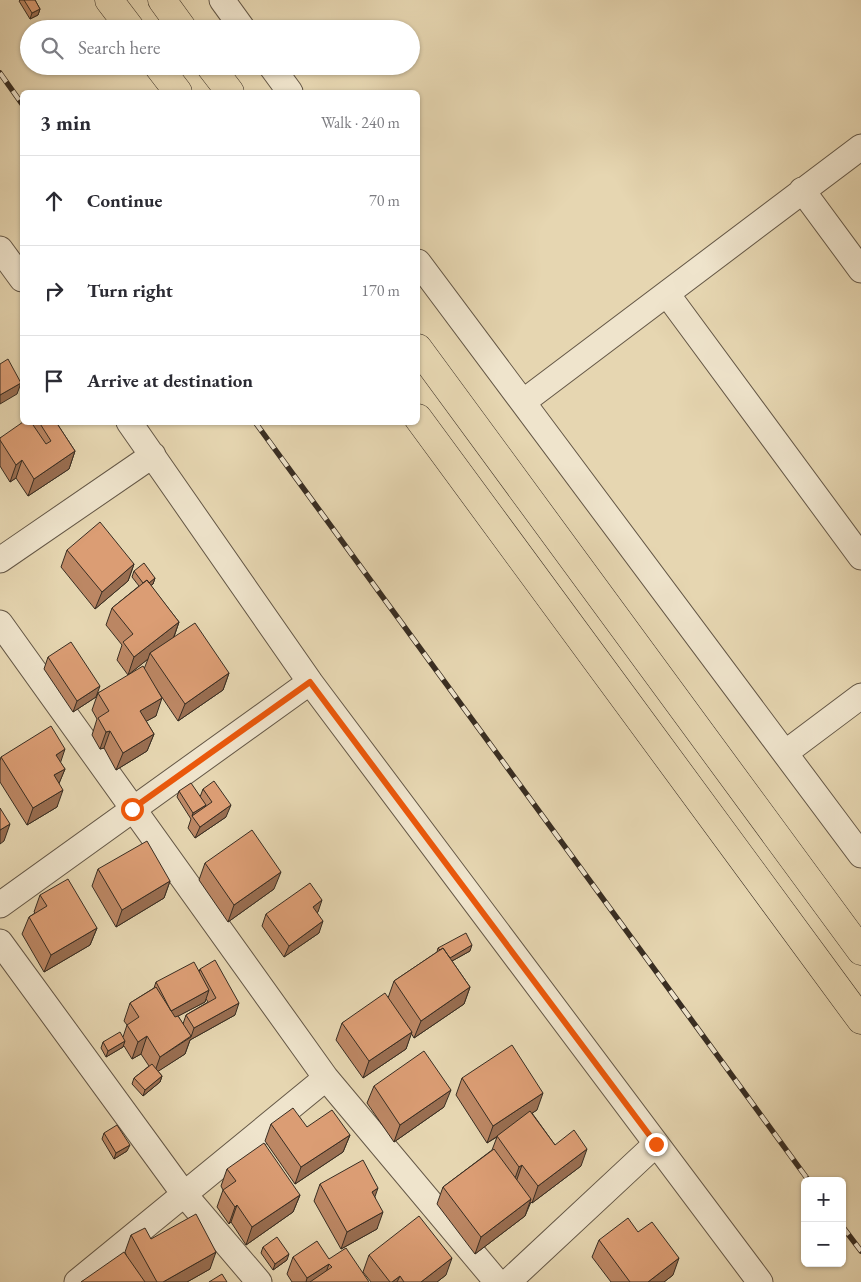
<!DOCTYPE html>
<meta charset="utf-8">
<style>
:root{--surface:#fff;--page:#f2f2f3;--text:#2b2b33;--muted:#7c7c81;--line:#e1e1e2}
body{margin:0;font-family:"EB Garamond",serif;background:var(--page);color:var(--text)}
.controls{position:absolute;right:15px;bottom:15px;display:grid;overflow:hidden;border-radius:8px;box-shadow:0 1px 4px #0004}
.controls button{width:45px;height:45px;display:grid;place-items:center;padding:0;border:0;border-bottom:1px solid var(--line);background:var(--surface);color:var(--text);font:25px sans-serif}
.stop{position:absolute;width:15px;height:15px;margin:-11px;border:4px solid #ea580c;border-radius:50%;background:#fff}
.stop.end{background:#ea580c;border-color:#fff;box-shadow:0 1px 5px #0008}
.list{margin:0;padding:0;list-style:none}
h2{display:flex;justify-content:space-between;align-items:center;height:65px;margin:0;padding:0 20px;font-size:21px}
h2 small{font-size:16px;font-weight:400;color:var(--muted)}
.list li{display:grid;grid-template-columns:32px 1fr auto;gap:15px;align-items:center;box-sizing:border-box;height:90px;padding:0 20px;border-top:1px solid var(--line)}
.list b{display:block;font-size:19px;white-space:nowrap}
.list em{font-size:16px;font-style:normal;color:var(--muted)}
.icon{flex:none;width:28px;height:28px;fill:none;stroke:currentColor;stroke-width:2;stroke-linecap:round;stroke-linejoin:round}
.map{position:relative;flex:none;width:861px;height:1282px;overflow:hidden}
.search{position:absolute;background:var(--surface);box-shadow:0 1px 4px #0004;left:20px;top:20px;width:400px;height:55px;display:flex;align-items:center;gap:12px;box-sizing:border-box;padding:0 18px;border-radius:28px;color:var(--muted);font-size:19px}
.panel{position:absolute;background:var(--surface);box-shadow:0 1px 4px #0004;left:20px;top:90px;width:400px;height:335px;border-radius:8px}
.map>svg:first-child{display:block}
</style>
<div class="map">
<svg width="861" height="1282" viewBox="0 0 861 1282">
<rect width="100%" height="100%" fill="#e6d6b1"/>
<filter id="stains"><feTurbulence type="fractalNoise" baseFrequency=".004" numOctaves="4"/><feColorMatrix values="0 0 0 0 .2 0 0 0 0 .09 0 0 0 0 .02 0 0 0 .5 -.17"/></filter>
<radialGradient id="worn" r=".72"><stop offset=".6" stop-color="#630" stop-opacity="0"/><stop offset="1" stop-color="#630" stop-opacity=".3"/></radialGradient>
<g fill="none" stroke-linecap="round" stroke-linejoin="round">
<g stroke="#645746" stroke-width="27">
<path id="street" d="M222,0L243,29
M271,66L290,92
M802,190L861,270
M0,249L22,279
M418,262L861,855
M667,294L861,557
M523,402L861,147
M129,422L310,682L760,1282
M0,560L153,455
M0,623L326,1078L497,1282
M785,753L861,696
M0,905L310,682
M0,942L184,1194L259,1282
M77,1282L326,1078
M508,1282L656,1144"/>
</g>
<g stroke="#382d22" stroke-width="29">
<path id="primary" d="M109,0L131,29
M162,0L183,29
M158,66L178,92
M210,66L230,92
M418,348L861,951
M418,418L861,1020"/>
</g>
<use href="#street" stroke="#efe4cc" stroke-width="25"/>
<use href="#primary" stroke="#e6d6b1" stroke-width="28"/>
<g stroke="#382d22" stroke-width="5.5">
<path id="rail" d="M0,73L22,104
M255,422L809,1181
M842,1226L861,1251"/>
</g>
<use href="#rail" stroke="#efe4cc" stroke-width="4" stroke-dasharray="11" stroke-linecap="butt"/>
</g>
<path fill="#bc8764" stroke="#382d22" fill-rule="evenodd" d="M20,0H35L40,9L38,15L30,19L19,1Z
M32,422H56L75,451L69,469L28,496L16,478L10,482L0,466V438L32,424Z
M67,550L134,564L128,581L95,609L61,567Z
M134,571L155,578L153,584L151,586L179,622L174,637L229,673L223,690L178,721L155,687L156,716L146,721L154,734L147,751L116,770L104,748L100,749L92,735L97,719L92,710L98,693L144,669L148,659L128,675L117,660L122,645L106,625L112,608L139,586L132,577Z
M48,657L96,697L73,712L44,669Z
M1,757L60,762L65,769L59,783L57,807L27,825L0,782V761Z
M203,789L226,817L195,838L188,828L191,819L177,797L179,791L200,797Z
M205,863L274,889L228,922L199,880Z
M98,869L170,881L164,898L116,927L92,886Z
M40,895L97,928L90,945L44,972L22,934L29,917L35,913L34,912Z
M317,912L319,933L284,957L262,926L266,914L318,912Z
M438,948L470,951L452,961L470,987L464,1004L414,1038L411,1033L406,1049L363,1078L336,1040L342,1023L388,998L394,981L437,952Z
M200,969L235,1015L190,1040L185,1054L158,1071L162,1076L160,1082L143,1096L132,1084L134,1078L149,1066L141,1054L132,1059L124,1046L123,1047L106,1057L101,1048L103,1042L123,1037L127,1025L124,1021L130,1003L154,988L156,982L199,972ZM206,999L208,1002L186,1015L183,1024L178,1016L205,1002Z
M462,1078L537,1110L532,1113L555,1145L581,1166L532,1203L531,1202L525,1216L475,1254L437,1204L443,1187L492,1150L497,1137L487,1143L456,1095Z
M374,1086L444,1107L394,1142L367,1103Z
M271,1124L307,1127L350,1135L343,1152L295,1184L265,1141Z
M104,1133L127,1151L114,1159L102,1139Z
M227,1169L300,1195L293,1212L246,1245L231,1222L229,1224L217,1207L223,1190L221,1186Z
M320,1184L375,1197L377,1229L341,1249L314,1201Z
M131,1235L151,1239L210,1269L187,1282H81L127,1257L125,1252Z
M599,1240L673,1275L664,1282H611L592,1257Z
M263,1247L287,1260L273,1270L261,1253Z
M369,1255L446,1275L437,1282H371L363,1272Z
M293,1257L329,1259L369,1282H292L287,1274Z"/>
<path fill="#996e51" stroke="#382d22" d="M40,9L38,15L30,19L32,13Z
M21,383L17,394L0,404V395Z
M75,451L69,469L28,496L34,479Z
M22,460L16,478L10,482L16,465Z
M134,564L128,581L95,609L102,592Z
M155,578L153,584L143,591L145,585Z
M179,622L173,639L150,653L148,659L128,675L134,657Z
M229,673L223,690L178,721L185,704Z
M100,686L96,697L73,712L77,701Z
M162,698L156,716L134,728L140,711Z
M110,731L104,748L100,749L106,732Z
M154,734L147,751L116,770L123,753Z
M65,749L59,767L56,755Z
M65,769L58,786L54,775Z
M63,790L57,807L27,825L33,808Z
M206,805L203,811L192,816L193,813Z
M231,805L226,817L195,838L200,827Z
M10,824L4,841L0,844V830Z
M281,872L274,889L228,922L234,905Z
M170,881L164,898L116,927L122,910Z
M322,900L318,912L308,918L313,907Z
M323,921L319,933L284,957L289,946Z
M97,928L90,945L44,972L51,955Z
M472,945L470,951L443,966L445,960Z
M470,987L464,1004L414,1038L421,1021Z
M209,990L205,1002L167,1022L171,1011Z
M239,1003L235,1015L190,1040L185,1054L154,1074L160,1057L191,1037L194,1028Z
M412,1032L406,1049L363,1078L369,1061Z
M147,1036L141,1054L132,1059L138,1042Z
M125,1041L123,1047L106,1057L108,1051Z
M162,1076L160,1082L143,1096L145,1090Z
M451,1090L444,1107L394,1142L400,1125Z
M543,1093L537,1110L487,1143L493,1126Z
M350,1135L343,1152L295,1184L301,1167Z
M130,1145L127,1151L114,1159L116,1153Z
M587,1149L581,1166L532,1203L538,1186Z
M522,1165L516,1182L513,1184L519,1167Z
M378,1188L372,1205V1192Z
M300,1195L293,1212L246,1245L252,1227Z
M531,1199L525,1216L475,1254L481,1237Z
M237,1205L231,1222L229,1224L235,1207Z
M383,1212L377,1229L341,1249L347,1232Z
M216,1252L210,1269L187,1282H163Z
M289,1254L287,1260L273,1270L275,1264Z
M452,1258L446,1275L437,1282H421Z
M679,1258L673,1275L664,1282H648Z
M329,1264L323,1281L321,1282H306L307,1278Z
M400,1276L397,1282H392Z"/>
<path fill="#db9d74" stroke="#382d22" d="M24,0H35L40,9L32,13Z
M8,359L21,383L0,395V364Z
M23,422H31L46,444L51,441L39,422H56L75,451L34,479L22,460L16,465L0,440V438Z
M100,522L134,564L102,592L67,550Z
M144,563L155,578L149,583L147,580L143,583L134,571Z
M147,580L179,622L134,657L123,642L133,634L112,608Z
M195,623L229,673L185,704L150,653Z
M71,642L100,686L77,701L48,657Z
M143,666L162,698L140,711L154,734L123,753L110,731L106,732L98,718L109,711L98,693Z
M51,726L65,749L56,755L65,769L54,775L63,790L33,808L1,757Z
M214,781L231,805L200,827L192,816L212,802L203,789Z
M191,783L206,805L193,813L179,791Z
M0,808L10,824L0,830Z
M252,830L281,872L234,905L205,863Z
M147,841L170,881L122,910L98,869Z
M68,879L97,928L51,955L29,917L47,906L40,895Z
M310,883L322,900L313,907L323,921L289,946L266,914Z
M466,933L472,945L450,958L443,948L440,950L438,948Z
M443,948L470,987L421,1021L394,981Z
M215,960L239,1003L194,1028L186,1015L216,998L200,969Z
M194,962L209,990L171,1011L156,982Z
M156,987L175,1017L178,1016L191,1036L160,1057L147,1036L138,1042L127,1025L139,1017L130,1003Z
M385,993L412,1032L369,1061L342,1023Z
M120,1032L125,1041L108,1051L103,1042Z
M512,1045L543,1093L493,1126L462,1078Z
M424,1051L451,1090L400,1125L374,1086Z
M152,1064L162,1076L145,1090L134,1078Z
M293,1108L307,1127L332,1110L350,1135L301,1167L271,1124Z
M530,1111L555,1145L574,1130L587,1149L538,1186L522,1165L519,1167L497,1136Z
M117,1125L130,1145L116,1153L104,1133Z
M264,1143L300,1195L252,1227L237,1205L235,1207L223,1190L236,1181L227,1169Z
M494,1149L531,1199L481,1237L443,1187Z
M363,1160L378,1188L372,1192L383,1212L347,1232L320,1184Z
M196,1214L216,1252L163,1282H157L131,1235L145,1228L151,1239Z
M419,1216L452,1258L421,1282H404L400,1276L392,1282H390L369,1255Z
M628,1218L638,1232L652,1222L679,1258L648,1282H630L599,1240Z
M277,1237L289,1254L275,1264L263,1247Z
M317,1241L329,1259L346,1248L369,1282H310L332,1267L329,1264L307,1278L293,1257Z
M124,1252L145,1282H81Z
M222,1274L227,1282H209Z"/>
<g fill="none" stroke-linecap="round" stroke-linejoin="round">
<path stroke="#ea580c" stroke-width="6" d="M132,809L310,682L656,1144"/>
</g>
<rect width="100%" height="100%" filter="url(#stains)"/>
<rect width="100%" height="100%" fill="url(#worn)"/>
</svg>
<div class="controls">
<button>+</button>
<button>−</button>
</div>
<div class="stop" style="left:132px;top:809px"></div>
<div class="stop end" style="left:656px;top:1144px"></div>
<div class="search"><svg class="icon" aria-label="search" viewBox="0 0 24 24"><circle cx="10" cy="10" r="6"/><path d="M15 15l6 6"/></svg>Search here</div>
<section class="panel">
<h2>3 min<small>Walk · 240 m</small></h2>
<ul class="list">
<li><svg class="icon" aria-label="ahead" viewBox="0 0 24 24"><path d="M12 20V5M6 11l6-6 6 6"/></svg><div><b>Continue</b></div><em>70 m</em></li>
<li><svg class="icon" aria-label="right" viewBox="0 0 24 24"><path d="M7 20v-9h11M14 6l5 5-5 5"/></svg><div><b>Turn right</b></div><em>170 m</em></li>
<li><svg class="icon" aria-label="arrive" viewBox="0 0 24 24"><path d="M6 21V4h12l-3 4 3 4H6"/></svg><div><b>Arrive at destination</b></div></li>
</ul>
</section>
</div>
